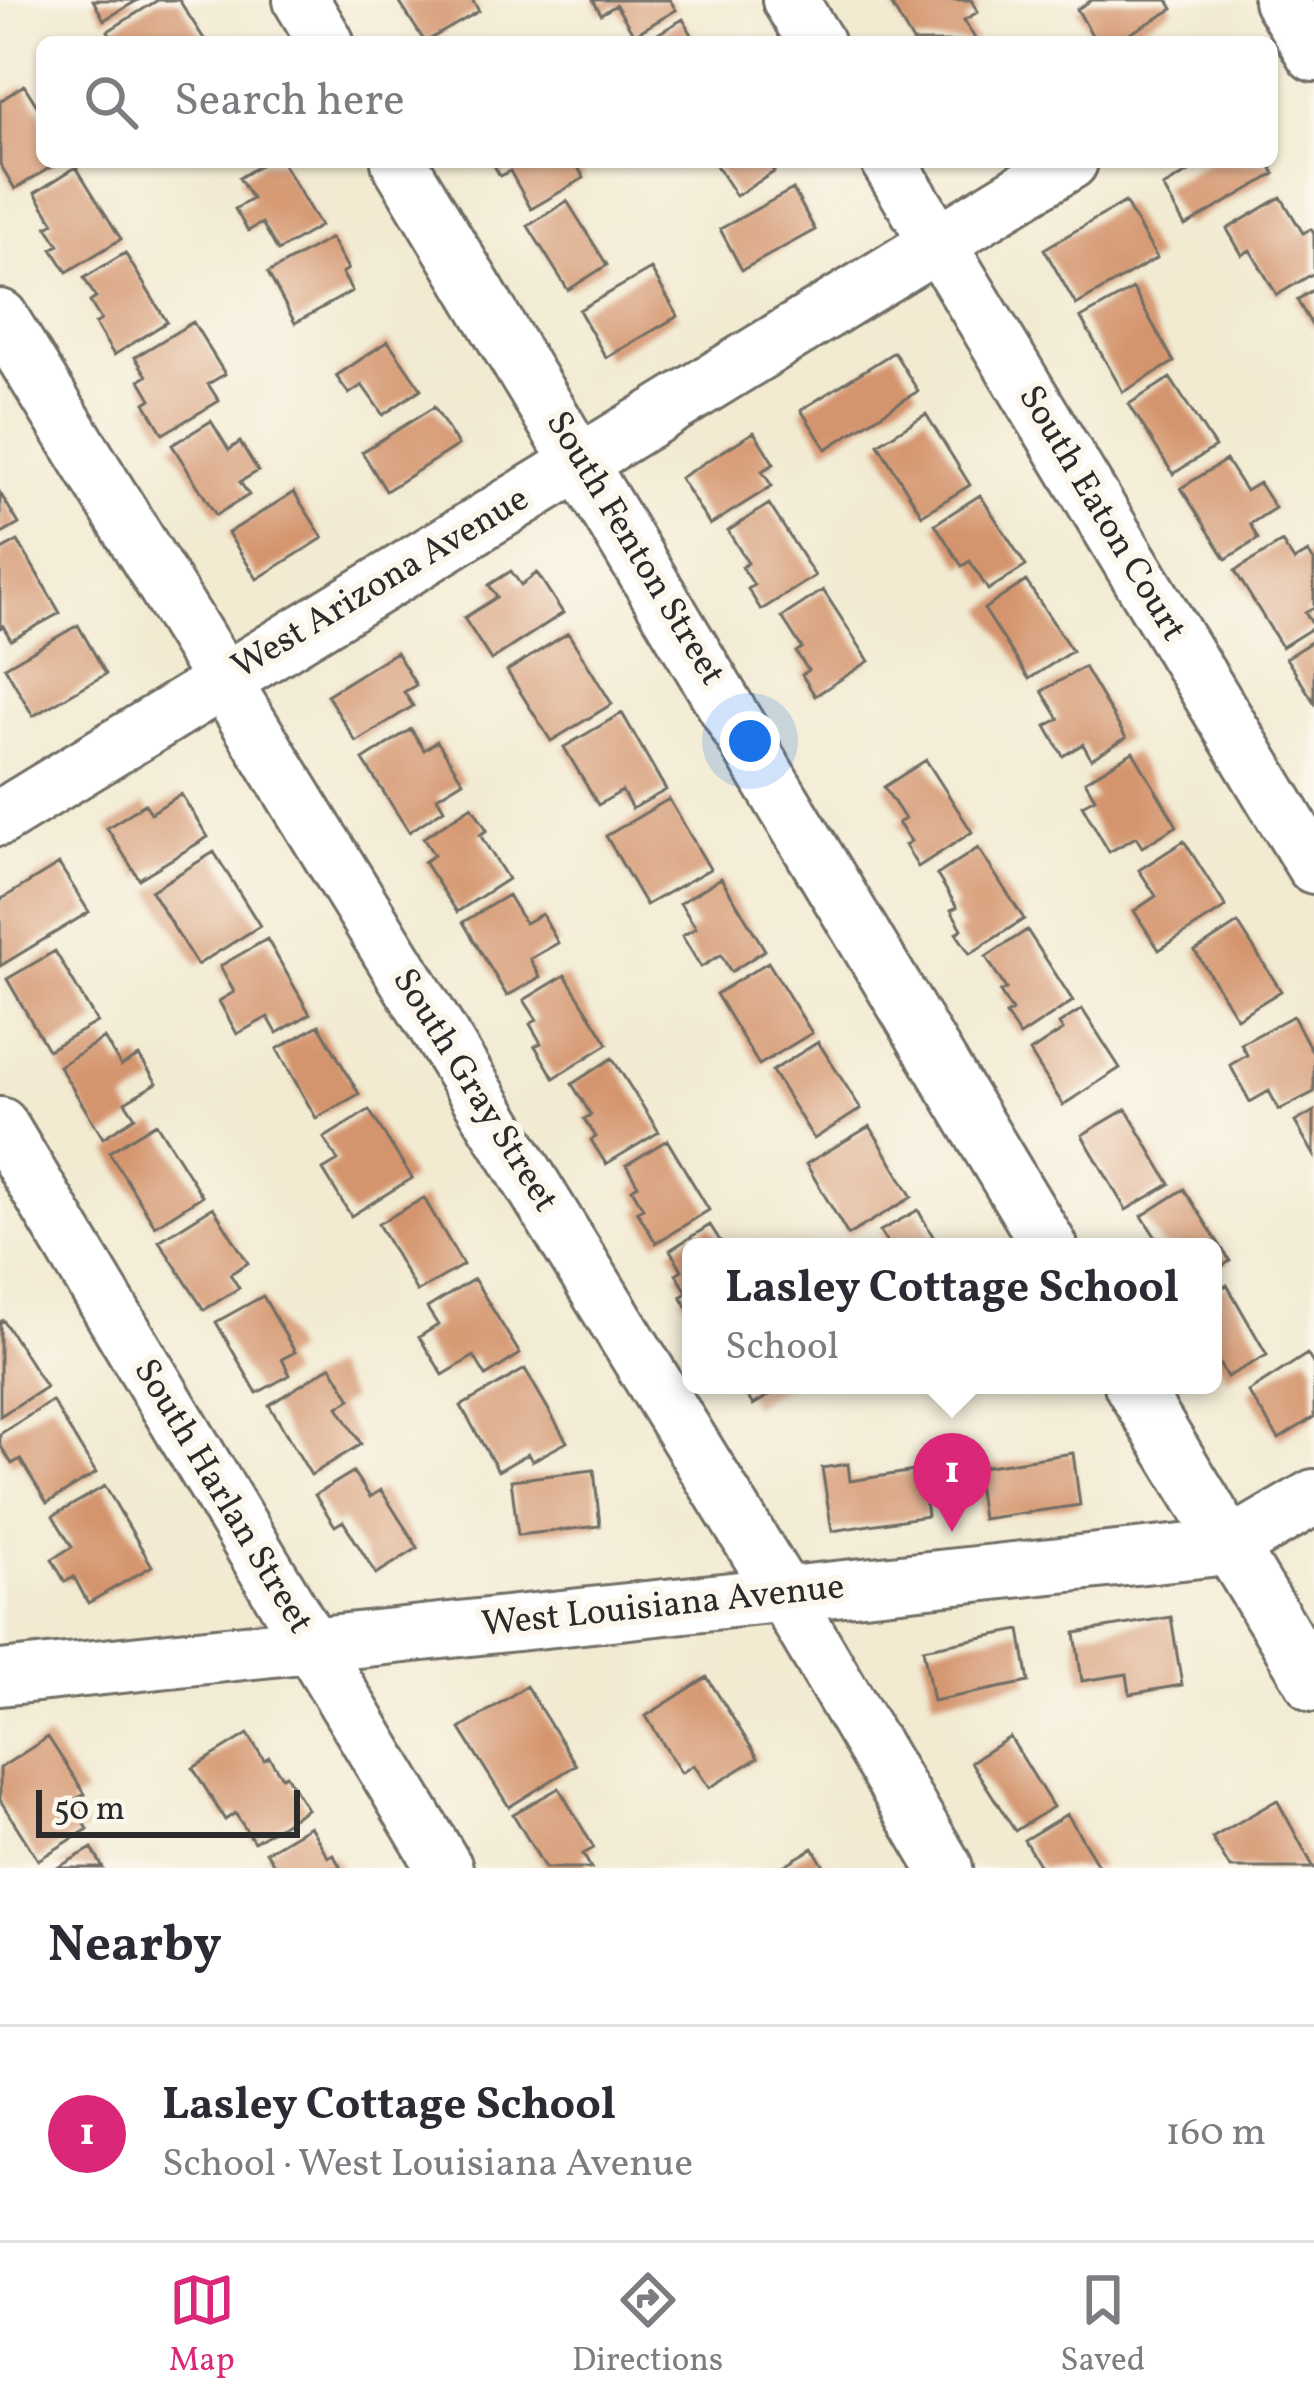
<!DOCTYPE html>
<meta charset="utf-8">
<style>
:root{--surface:#fff;--page:#f7f7f7;--text:#2b2b33;--muted:#7c7c81;--line:#e1e1e2;--accent:#db2777}
body{margin:0;font-family:Vollkorn,serif;background:var(--page);color:var(--text)}
.scale{position:absolute;left:36px;bottom:30px;width:264px;box-sizing:border-box;padding-left:12px;border:6px solid #2b2b2b;border-top:0;font-size:33px;line-height:42px;white-space:nowrap;color:#2b2b2b;-webkit-text-stroke:9px #fbf7ec;paint-order:stroke}
.you{position:absolute;left:750px;top:741px;width:42px;height:42px;margin:-30px;border:9px solid #fff;border-radius:50%;background:#1a73e8;box-shadow:0 0 0 18px #1a73e833}
.badge{display:grid;place-items:center;width:78px;height:78px;border-radius:50%;background:var(--accent);color:#fff;font-size:39px;font-weight:700}
.pin{position:absolute;translate:-50% -99px;filter:drop-shadow(0 3px 6px #0008)}
.pin::after{content:'';position:absolute;top:63px;width:42px;height:36px;background:inherit;clip-path:polygon(0 0,100% 0,50% 100%)}
.popup{position:absolute;left:682px;top:1238px;width:540px;height:156px;box-sizing:border-box;display:grid;place-content:center;border-radius:18px;background:var(--surface);filter:drop-shadow(0 3px 9px #0005);font-size:39px;white-space:nowrap;color:var(--muted)}
.popup b{font-size:45px;color:var(--text)}
.popup::after{content:'';position:absolute;left:50%;top:100%;margin-left:-24px;border:24px solid transparent;border-top-color:var(--surface)}
.list{margin:0;padding:0;list-style:none}
h2{display:flex;justify-content:space-between;align-items:center;height:156px;margin:0;padding:0 48px;font-size:51px}
h2 small{font-size:39px;font-weight:400;color:var(--muted)}
.list li{display:grid;grid-template-columns:78px 1fr auto;gap:36px;align-items:center;box-sizing:border-box;height:216px;padding:0 48px;border-top:3px solid var(--line)}
.list b{display:block;font-size:45px;white-space:nowrap}
.list p{margin:0;font-size:39px;white-space:nowrap;color:var(--muted)}
.list em{font-size:39px;font-style:normal;color:var(--muted)}
.icon{flex:none;width:66px;height:66px;fill:none;stroke:currentColor;stroke-width:2;stroke-linecap:round;stroke-linejoin:round}
.map{position:relative;flex:none;width:1314px;height:1868px;overflow:hidden}
.search{position:absolute;background:var(--surface);box-shadow:0 3px 9px #0004;left:36px;right:36px;top:36px;height:132px;display:flex;align-items:center;gap:30px;box-sizing:border-box;padding:0 42px;border-radius:18px;color:var(--muted);font-size:45px}
.sheet{height:372px;background:var(--surface)}
nav{display:flex;justify-content:space-around;align-items:center;box-sizing:border-box;height:168px;border-top:3px solid var(--line);background:var(--surface);font-size:33px;color:var(--muted)}
nav a{display:grid;justify-items:center;gap:6px}
nav .on{color:var(--accent)}
.map>svg:first-child{display:block}
</style>
<div class="map">
<svg width="1314" height="1868" viewBox="0 0 1314 1868">
<rect width="100%" height="100%" fill="#fbf7ec"/>
<filter id="ink" filterUnits="userSpaceOnUse"><feTurbulence type="fractalNoise" baseFrequency=".00833" numOctaves="2"/><feDisplacementMap in="SourceGraphic" scale="24" xChannelSelector="R" yChannelSelector="G"/><feConvolveMatrix kernelMatrix="1 2 1 2 8 2 1 2 1" color-interpolation-filters="sRGB"/></filter>
<filter id="wash" filterUnits="userSpaceOnUse"><feTurbulence type="fractalNoise" baseFrequency=".004" numOctaves="4" result="noise"/><feDisplacementMap in="SourceGraphic" scale="48" xChannelSelector="R" yChannelSelector="G"/><feGaussianBlur stdDeviation="2.7" result="paint"/><feColorMatrix in="noise" values="0 0 0 0 0 0 0 0 0 0 0 0 0 0 0 0 0 1.4 0 .05"/><feComposite in="paint" operator="in"/></filter>
<g filter="url(#wash)">
<rect width="100%" height="100%" fill="#f2ead1"/>
<g id="blocks">
<path fill="#d4956e" d="M93,0H138L104,20Z
M158,0H179L206,42H114L108,31Z
M398,0H472L479,11L425,42Z
M593,0H670L676,10L634,35L616,5L601,14Z
M893,0H971L978,12L964,20L977,42H913L890,2Z
M1092,0H1168L1173,9L1115,42H1096L1077,9Z
M683,19L696,42H644Z
M24,85L42,114V162H59L15,189L0,164V101Z
M265,162H282L320,226L278,251L262,223L248,231L235,209L252,199L239,178Z
M492,162H575L584,178L531,209L510,171L500,176Z
M714,162H768L774,172L736,196Z
M1206,162H1268L1275,174L1185,226L1163,187Z
M76,167L121,239L67,272L52,249L59,245L47,227L54,223L35,193Z
M793,189L815,230L742,270L720,229Z
M1281,197L1303,233L1311,229L1314,234V273L1277,295L1250,250L1242,255L1227,229Z
M567,201L607,265L568,290L528,226Z
M1125,202L1157,258L1076,305L1044,249Z
M331,238L348,269L342,273L352,291L295,323L268,273Z
M125,253L167,322L114,355L95,324L101,320L90,302L96,298L84,278Z
M651,269L678,316L606,358L579,310Z
M1133,289L1174,362L1123,392L1081,318Z
M1314,289V329L1297,300Z
M193,322L225,374L208,384L219,401L163,434L145,403L151,399L140,380L147,376L135,357Z
M388,341L421,389L383,415L362,385L349,394L336,376Z
M894,352L918,391L826,449L801,410Z
M1170,378L1215,447L1173,474L1129,404Z
M434,407L458,445L386,491L362,452Z
M926,414L970,485L922,515L878,444Z
M211,421L229,450L240,442L258,471L240,482L249,495L216,515L172,445Z
M754,432L774,464L762,471L772,486L710,525L680,478Z
M1226,460L1246,491L1259,483L1275,508L1250,524L1258,539L1226,559L1181,488Z
M294,492L323,538L257,579L228,533Z
M0,493L19,524L0,535Z
M980,495L1026,566L988,590L970,561L962,566L935,524Z
M769,504L815,576L761,610L748,589L754,585L742,567L748,563L728,531Z
M18,541L60,613L11,640L3,626L0,628V551Z
M1282,542L1294,561L1308,552L1314,561V607L1305,612L1314,627L1282,647L1235,571Z
M511,571L521,585L537,573L563,613L491,660L464,618L497,597L489,585Z
M1026,581L1072,651L1029,679L984,609Z
M823,590L869,661L815,696L802,675L808,670L796,652L802,648L782,617Z
M78,625L106,674L33,716L5,667Z
M568,633L612,704L551,741L507,671Z
M1314,640V702L1286,658Z
M396,652L416,685L404,692L413,706L356,742L327,695Z
M1084,667L1126,738L1091,759L1083,744L1063,756L1046,726L1059,719L1042,691Z
M622,713L666,790L632,809L622,791L598,805L564,747Z
M411,729L424,750L437,741L463,781L437,797L444,809L409,832L363,760Z
M1133,752L1177,826L1142,847L1136,837L1109,852L1082,805L1095,798L1085,781Z
M926,760L972,832L918,867L905,845L911,841L898,823L905,819L884,787Z
M181,794L208,837L139,879L107,828L145,804L151,813Z
M669,799L710,869L646,905L606,836Z
M472,806L487,830L480,835L508,879L457,912L424,862L434,855L423,838Z
M1184,841L1226,907L1159,950L1134,911L1156,896L1139,870Z
M978,848L1024,919L970,954L956,933L962,929L951,910L957,907L937,875Z
M214,852L260,926L197,965L151,891Z
M59,864L89,912L0,966V900Z
M721,878L765,950L731,972L721,955L701,967L682,936L696,928L680,903Z
M508,895L525,923L542,914L558,943L530,959L540,977L507,996L463,922Z
M1238,923L1281,991L1237,1018L1195,951Z
M1027,930L1073,1001L1020,1036L1006,1015L1012,1011L1000,992L1006,989L986,957Z
M267,939L310,1014L277,1033L268,1017L237,1034L219,1001L234,992L220,966Z
M55,951L97,1022L48,1050L7,979Z
M768,962L812,1033L759,1065L716,994Z
M565,975L608,1044L554,1078L535,1046L541,1043L530,1024L537,1020L524,1000Z
M1082,1009L1120,1068L1063,1105L1030,1052L1063,1030L1059,1024Z
M1293,1016L1314,1055V1092L1279,1110L1269,1091L1250,1102L1230,1065L1247,1055L1241,1044Z
M319,1025L359,1094L316,1118L277,1049Z
M104,1038L121,1066L139,1056L157,1083L125,1102L135,1117L103,1138L59,1066Z
M818,1042L861,1109L814,1139L772,1071Z
M612,1058L659,1132L606,1164L591,1140L596,1137L584,1119L591,1115L572,1084Z
M1126,1109L1170,1184L1126,1210L1082,1135Z
M369,1110L412,1178L351,1216L323,1170L338,1161L324,1138Z
M1314,1111V1155L1295,1122Z
M156,1123L202,1196L155,1226L109,1152Z
M870,1126L912,1197L848,1235L806,1164Z
M667,1140L709,1210L656,1243L637,1211L643,1208L632,1189L638,1185L626,1165Z
M1184,1189L1230,1261L1213,1272V1247H1162L1142,1216Z
M424,1198L463,1265L417,1292L378,1224Z
M213,1207L248,1263L230,1274L239,1288L204,1310L159,1241Z
M918,1210L939,1247H890L880,1231Z
M710,1225L724,1247H691V1313L681,1297L687,1292L676,1274L682,1270L670,1250Z
M474,1279L520,1354L486,1376L474,1356L443,1375L419,1337L438,1325L427,1308Z
M1227,1285L1267,1355L1227,1377L1213,1353V1293Z
M263,1296L295,1352L282,1359L290,1375L257,1393L216,1322Z
M3,1320L46,1387L0,1416V1322Z
M1307,1354L1314,1365V1417L1279,1439L1248,1392Z
M331,1366L351,1399L338,1407L361,1444L311,1475L269,1405Z
M525,1369L567,1442L532,1461L528,1454L498,1471L461,1406Z
M740,1385H786L753,1405Z
M52,1401L96,1473L47,1503L20,1459L12,1464L0,1445V1434Z
M1073,1453L1080,1505L982,1519L975,1468Z
M848,1464L850,1481L921,1470L927,1516L832,1531L822,1468Z
M594,1470L600,1526L518,1535L511,1480Z
M353,1472L370,1497L381,1490L418,1548L376,1574L343,1521L335,1526L315,1495Z
M105,1486L152,1566L88,1603L74,1577L65,1582L52,1559L72,1547L53,1516Z
M1171,1617L1182,1685L1130,1694L1127,1674L1082,1681L1075,1633Z
M1020,1630L1029,1682L933,1701L923,1649Z
M707,1677L758,1758L709,1788L694,1765L681,1773L646,1716Z
M526,1686L576,1765L509,1807L460,1729Z
M248,1734L264,1760L269,1757L282,1777L286,1775L307,1809L254,1842L235,1813L225,1820L193,1768Z
M48,1737L85,1794L71,1802L88,1829L38,1860L0,1800V1768Z
M1010,1737L1053,1807L1015,1831L971,1762Z
M559,1788L594,1848L583,1854L591,1868H545L513,1814Z
M1277,1800L1314,1868H1230L1212,1838Z
M1067,1814L1100,1868H1041L1024,1840Z
M310,1826L328,1857L333,1854L341,1868H276L266,1852Z
M92,1848L103,1868H57Z
M813,1848L825,1868H780Z"/>
</g>
</g>
<g filter="url(#ink)">
<use href="#blocks" fill-opacity="0" stroke="#716e65" stroke-width="3"/>
<g fill="none" stroke-linecap="round" stroke-linejoin="round">
<g stroke="#716e65" stroke-width="60">
<path id="minor" d="M301,0L326,42
M790,0L816,42
M1281,0L1314,54
M399,162L1050,1247
M889,162L1314,866
M0,317L784,1594L945,1868
M0,818L1070,162
M0,1125L445,1868
M1132,1385L1314,1684
M0,1678L1229,1547L1314,1497"/>
</g>
<use href="#minor" stroke="#fff" stroke-width="54"/>
</g>
</g>
<g text-anchor="middle" dominant-baseline="central" stroke-width="12" stroke-linejoin="round" paint-order="stroke">
<g font-size="36" fill="#2b2b2b" stroke="#fbf7ec">
<text transform="translate(1101 514) rotate(59)">South Eaton Court</text>
<text transform="translate(634 549) rotate(59)">South Fenton Street</text>
<text transform="translate(381 584) rotate(-31)">West Arizona Avenue</text>
<text transform="translate(474 1091) rotate(58)">South Gray Street</text>
<text transform="translate(222 1497) rotate(59)">South Harlan Street</text>
<text transform="translate(663 1607) rotate(-6)">West Louisiana Avenue</text>
</g>
</g>
</svg>
<div class="scale">50 m</div>
<div class="you"></div>
<div class="pin badge" style="left:952px;top:1532px">1</div>
<div class="popup"><b>Lasley Cottage School</b>School</div>
<div class="search"><svg class="icon" aria-label="search" viewBox="0 0 24 24"><circle cx="10" cy="10" r="6"/><path d="M15 15l6 6"/></svg>Search here</div>
</div>
<section class="sheet">
<h2>Nearby<small></small></h2>
<ul class="list">
<li><span class="badge">1</span><div><b>Lasley Cottage School</b><p>School · West Louisiana Avenue</p></div><em>160 m</em></li>
</ul>
</section>
<nav>
<a class="on"><svg class="icon" aria-label="map" viewBox="0 0 24 24"><path d="M3 6l6-2 6 2 6-2v14l-6 2-6-2-6 2zM9 4v14M15 6v14"/></svg>Map</a>
<a><svg class="icon" aria-label="directions" viewBox="0 0 24 24"><path d="M12 3l9 9-9 9-9-9zM9 14v-3h6M13 9l2 2-2 2"/></svg>Directions</a>
<a><svg class="icon" aria-label="saved" viewBox="0 0 24 24"><path d="M7 4h10v16l-5-4-5 4z"/></svg>Saved</a>
</nav>
